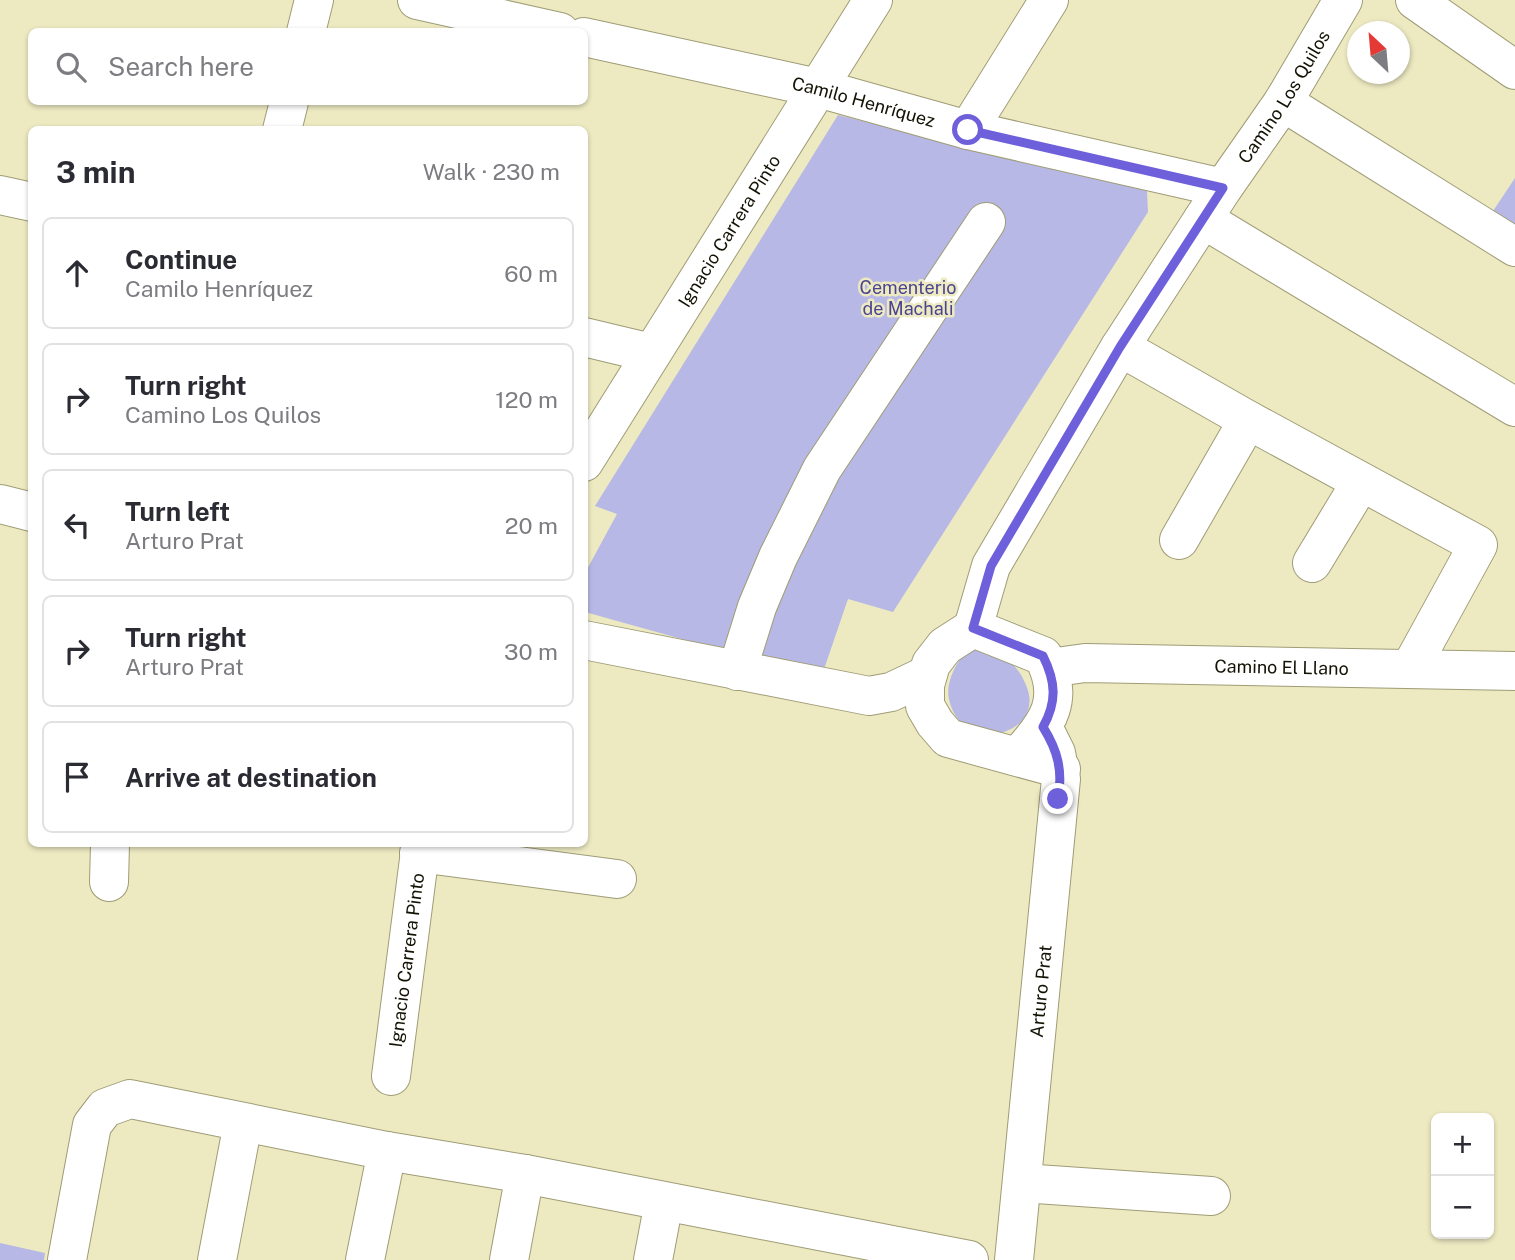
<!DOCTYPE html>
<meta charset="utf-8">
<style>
:root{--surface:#fff;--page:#f2f2f3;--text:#2b2b33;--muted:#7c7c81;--line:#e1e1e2}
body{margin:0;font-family:"Public Sans",sans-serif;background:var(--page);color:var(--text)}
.controls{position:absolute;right:21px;bottom:21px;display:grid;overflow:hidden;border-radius:10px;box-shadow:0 2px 5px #0004}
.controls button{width:63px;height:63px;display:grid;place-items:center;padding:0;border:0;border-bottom:2px solid var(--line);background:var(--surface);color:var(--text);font:35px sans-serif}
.compass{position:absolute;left:1347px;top:21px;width:63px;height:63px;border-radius:50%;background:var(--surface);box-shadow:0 2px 5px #0004;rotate:334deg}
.stop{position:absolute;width:21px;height:21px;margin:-16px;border:5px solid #6e60db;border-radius:50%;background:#fff}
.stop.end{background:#6e60db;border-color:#fff;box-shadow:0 2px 7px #0008}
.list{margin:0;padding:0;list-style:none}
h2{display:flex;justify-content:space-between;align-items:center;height:91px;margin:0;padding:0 28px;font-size:30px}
h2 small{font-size:23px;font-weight:400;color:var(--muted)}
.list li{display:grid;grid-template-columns:46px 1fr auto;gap:21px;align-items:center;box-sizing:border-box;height:112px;margin:0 14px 14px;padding:0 14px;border:2px solid var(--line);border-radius:10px}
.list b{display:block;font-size:26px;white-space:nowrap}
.list p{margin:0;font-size:23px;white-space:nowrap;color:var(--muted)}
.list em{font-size:23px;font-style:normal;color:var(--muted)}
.icon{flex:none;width:38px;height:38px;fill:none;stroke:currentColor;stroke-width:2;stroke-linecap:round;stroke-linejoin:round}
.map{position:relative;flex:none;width:1515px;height:1260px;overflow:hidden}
.search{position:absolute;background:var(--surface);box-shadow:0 2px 5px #0004;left:28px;top:28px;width:560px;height:77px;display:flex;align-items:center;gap:18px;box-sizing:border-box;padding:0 24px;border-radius:10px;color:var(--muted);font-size:26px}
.panel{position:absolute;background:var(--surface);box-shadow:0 2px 5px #0004;left:28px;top:126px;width:560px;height:721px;border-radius:10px}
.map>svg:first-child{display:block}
</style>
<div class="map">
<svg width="1515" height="1260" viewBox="0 0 1515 1260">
<rect width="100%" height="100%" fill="#edeac2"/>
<path fill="#b7b8e5" d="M838,115L1147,191L1148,212L893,612L848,599L821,678L585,612V573L617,514L595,506Z
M1515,178V224L1493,211Z
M971,647C982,651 997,654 1007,660C1016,666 1022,675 1026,685C1048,736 961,757 949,699C945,682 958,658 971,647Z
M0,1243L45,1253L44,1260H0Z"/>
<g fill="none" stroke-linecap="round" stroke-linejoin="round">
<g stroke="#9f9c76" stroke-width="40">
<g id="minor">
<path d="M417,0L560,32"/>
<path d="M1415,0L1515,70"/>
<path d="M306,32L314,0"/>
<path id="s1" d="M584,37L818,88L968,130L1223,188"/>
<path d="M1283,102L1515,247"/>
<path d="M282,130L289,102"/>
<path d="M968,130L1049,0"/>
<path d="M0,195L32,202"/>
<path d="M1203,219L1515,407"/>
<path d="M584,337L651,353"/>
<path d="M1120,347L1248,420L1478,545L1410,669"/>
<path id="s2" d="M584,462L873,0"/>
<path d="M1179,540L1248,420"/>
<path d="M1312,563L1361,482"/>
<path id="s3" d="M973,628L991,566L1120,347L1223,188L1283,102L1343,0"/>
<path id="s4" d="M1049,668L1085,663L1515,671"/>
<path d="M737,671L757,607L778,557L822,469L986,222"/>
<path d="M419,853L617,879"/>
<path d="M109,882L110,844"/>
<path id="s5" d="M391,1076L421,844"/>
<path d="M1022,1183L1211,1196"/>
<path d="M67,1260L92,1125L105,1108L130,1099L387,1151L525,1174L969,1260"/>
<path d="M217,1260L243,1123"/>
<path d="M365,1260L387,1151"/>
<path d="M509,1260L525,1174"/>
<path d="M653,1260L664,1202"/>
</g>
</g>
<g stroke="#9f9c76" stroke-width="40">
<g id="major">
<path d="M0,504L32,512"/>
<path d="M584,640L869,696L891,692L927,675"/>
<path d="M1018,756C1048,724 1066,699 1043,656L973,628L945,646L931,664L925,685V706L935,723L948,738L1061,769"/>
<path id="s6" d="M1014,1260L1061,779L1056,753L1043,727"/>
</g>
</g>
<use href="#minor" stroke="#fff" stroke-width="38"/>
<use href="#major" stroke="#fff" stroke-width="38"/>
</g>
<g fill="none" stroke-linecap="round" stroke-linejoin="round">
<path stroke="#6e60db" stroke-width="9" d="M968,130L1223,188L1120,347L991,566L973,628L1043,656C1056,682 1057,702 1043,727C1058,751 1063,771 1058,799"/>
</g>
<g text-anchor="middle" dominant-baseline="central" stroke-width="5" stroke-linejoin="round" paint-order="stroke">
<g font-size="18" fill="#131204" stroke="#edeac2">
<text stroke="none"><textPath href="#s3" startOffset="618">Camino Los Quilos</textPath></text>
<text stroke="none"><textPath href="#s1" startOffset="287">Camilo Henríquez</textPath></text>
<text stroke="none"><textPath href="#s2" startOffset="273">Ignacio Carrera Pinto</textPath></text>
<text stroke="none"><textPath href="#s4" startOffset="233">Camino El Llano</textPath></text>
<text stroke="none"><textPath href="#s5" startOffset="117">Ignacio Carrera Pinto</textPath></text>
<text stroke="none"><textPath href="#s6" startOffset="270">Arturo Prat</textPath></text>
</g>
<g font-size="18" fill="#4b4491" stroke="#edeac2">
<text x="908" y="287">Cementerio<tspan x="908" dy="21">de Machali</tspan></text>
</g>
</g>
</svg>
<div class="controls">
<button>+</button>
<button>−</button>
</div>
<svg class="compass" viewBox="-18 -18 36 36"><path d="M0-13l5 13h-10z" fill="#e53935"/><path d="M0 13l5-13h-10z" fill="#7c7c81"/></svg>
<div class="stop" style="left:968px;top:130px"></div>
<div class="stop end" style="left:1058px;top:799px"></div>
<div class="search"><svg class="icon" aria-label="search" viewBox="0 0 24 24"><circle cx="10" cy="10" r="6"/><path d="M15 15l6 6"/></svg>Search here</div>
<section class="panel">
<h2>3 min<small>Walk · 230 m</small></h2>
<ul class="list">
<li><svg class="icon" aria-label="ahead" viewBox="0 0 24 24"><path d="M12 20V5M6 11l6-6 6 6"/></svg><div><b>Continue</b><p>Camilo Henríquez</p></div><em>60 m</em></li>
<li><svg class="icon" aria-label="right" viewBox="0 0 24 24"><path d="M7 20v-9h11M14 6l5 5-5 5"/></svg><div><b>Turn right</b><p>Camino Los Quilos</p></div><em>120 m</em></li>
<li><svg class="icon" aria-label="left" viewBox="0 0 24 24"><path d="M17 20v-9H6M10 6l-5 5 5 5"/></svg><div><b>Turn left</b><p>Arturo Prat</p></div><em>20 m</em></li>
<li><svg class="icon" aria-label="right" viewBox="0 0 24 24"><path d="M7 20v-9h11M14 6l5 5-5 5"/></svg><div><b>Turn right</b><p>Arturo Prat</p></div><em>30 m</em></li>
<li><svg class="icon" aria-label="arrive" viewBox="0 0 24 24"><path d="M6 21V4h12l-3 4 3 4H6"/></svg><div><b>Arrive at destination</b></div></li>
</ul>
</section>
</div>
